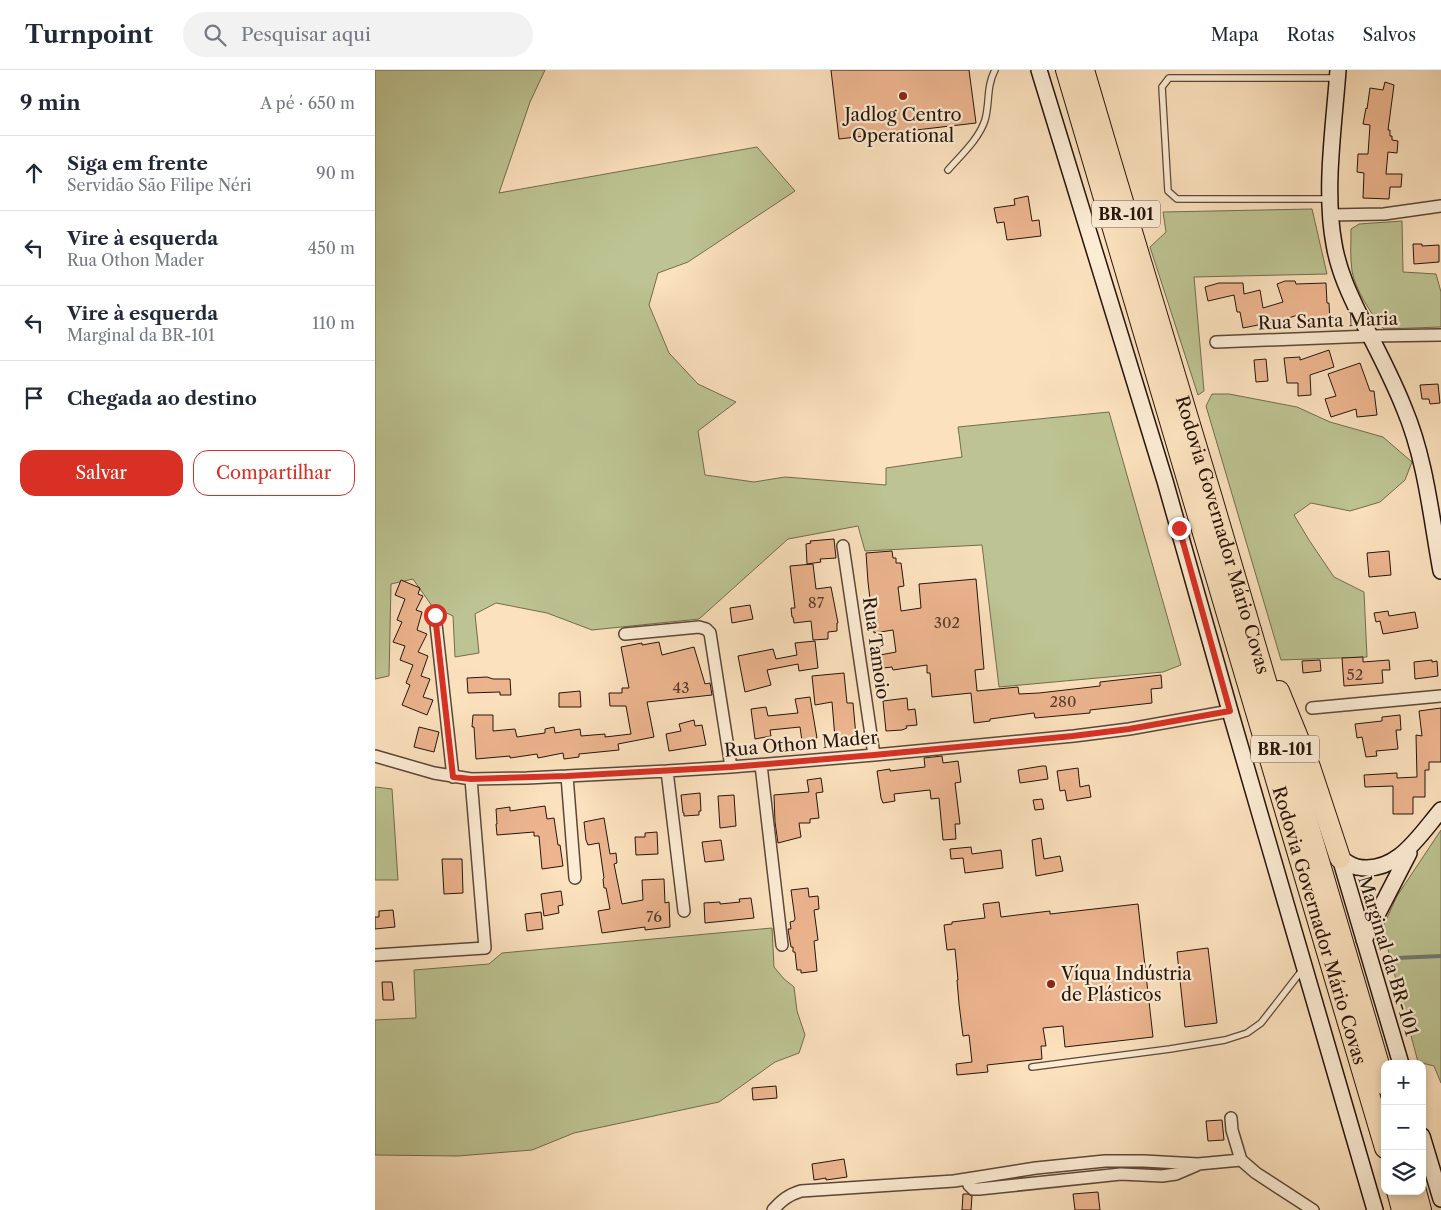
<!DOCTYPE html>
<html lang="pt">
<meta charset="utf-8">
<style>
:root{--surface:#fff;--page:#f2f2f3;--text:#1f2937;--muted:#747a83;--line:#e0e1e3;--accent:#d93025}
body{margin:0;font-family:"Libre Caslon Text",serif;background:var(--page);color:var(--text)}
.controls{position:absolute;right:15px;bottom:15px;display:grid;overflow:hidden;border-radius:10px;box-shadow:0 2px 8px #0003}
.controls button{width:45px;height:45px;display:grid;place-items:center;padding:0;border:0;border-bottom:1px solid var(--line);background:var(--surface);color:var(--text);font:25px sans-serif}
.stop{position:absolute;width:15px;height:15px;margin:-11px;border:4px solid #d93025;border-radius:50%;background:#fff}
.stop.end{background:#d93025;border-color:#fff;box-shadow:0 1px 5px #0008}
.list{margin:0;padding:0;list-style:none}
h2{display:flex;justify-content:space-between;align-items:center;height:65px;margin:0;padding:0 20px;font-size:21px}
h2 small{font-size:16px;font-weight:400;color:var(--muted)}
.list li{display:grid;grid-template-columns:32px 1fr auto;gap:15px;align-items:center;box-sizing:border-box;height:75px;padding:0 20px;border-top:1px solid var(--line)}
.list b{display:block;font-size:19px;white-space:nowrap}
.list p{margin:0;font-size:16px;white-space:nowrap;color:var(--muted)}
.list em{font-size:16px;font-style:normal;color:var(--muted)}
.actions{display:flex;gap:10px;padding:15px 20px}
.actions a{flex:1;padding:11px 0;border:1px solid var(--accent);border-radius:15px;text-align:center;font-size:18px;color:var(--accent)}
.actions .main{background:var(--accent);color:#fff}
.icon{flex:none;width:28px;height:28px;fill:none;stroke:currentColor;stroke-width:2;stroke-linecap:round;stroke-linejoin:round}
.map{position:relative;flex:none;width:1066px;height:1140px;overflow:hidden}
header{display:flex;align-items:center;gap:30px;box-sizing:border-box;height:70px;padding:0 25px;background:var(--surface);border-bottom:1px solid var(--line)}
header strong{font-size:24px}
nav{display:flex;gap:28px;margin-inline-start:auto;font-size:18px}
.search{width:350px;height:45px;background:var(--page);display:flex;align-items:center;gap:12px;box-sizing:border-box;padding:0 18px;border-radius:28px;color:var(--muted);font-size:19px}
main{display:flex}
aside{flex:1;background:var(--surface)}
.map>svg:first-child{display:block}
</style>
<header>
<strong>Turnpoint</strong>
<div class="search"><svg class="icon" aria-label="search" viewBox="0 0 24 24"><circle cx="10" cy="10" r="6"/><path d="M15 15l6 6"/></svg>Pesquisar aqui</div>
<nav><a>Mapa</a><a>Rotas</a><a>Salvos</a></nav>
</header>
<main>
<aside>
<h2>9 min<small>A pé · 650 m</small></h2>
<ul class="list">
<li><svg class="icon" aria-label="ahead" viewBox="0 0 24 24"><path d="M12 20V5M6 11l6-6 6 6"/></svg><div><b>Siga em frente</b><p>Servidão São Filipe Néri</p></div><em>90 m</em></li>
<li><svg class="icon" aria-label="left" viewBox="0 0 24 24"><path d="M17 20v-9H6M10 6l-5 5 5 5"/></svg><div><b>Vire à esquerda</b><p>Rua Othon Mader</p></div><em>450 m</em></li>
<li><svg class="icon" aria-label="left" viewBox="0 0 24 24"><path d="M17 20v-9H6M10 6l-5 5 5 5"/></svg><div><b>Vire à esquerda</b><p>Marginal da BR-101</p></div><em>110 m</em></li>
<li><svg class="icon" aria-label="arrive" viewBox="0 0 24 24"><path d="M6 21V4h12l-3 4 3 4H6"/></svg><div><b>Chegada ao destino</b></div></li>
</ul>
<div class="actions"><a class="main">Salvar</a><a>Compartilhar</a></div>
</aside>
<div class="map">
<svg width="1066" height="1140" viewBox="0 0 1066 1140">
<rect width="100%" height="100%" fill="#fbe1bd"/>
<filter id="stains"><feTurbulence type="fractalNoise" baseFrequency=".004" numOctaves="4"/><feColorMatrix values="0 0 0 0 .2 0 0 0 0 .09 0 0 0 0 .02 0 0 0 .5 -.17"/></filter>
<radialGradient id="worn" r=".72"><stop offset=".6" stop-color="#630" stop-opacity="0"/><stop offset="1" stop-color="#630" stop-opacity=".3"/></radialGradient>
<path fill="#bdc392" stroke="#726c4e" d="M0,0H170L155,32L124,123L382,77L420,121L313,192L283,203L274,235L294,283L323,314L361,332L323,361L330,405L379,412L410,407L511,415V398L587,387L583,357L734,342L806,595L788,602L624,617L607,475L490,481L483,456L413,469L324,549L217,560L172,543L121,533L100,544L104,583L80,587L78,546L57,536L38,509L16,514L14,606L0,609Z
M937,139L952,204L819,207L829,321L823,325L775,177L791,162L788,142Z
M1027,151L1028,202L1061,204L1066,222V257L1009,259C997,246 980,219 977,201C975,187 976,173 976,159L984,154Z
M837,324H854L922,337L955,352L1008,367L1037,392L1030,410L1005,432L975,441L936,433L919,445L934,470L959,507L989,522L992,587L906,590L831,336Z
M0,717L17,719L23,810H0Z
M1066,760V1013L1059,996L1043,992L1010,868L1006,861L1022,826Z
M397,858L399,897L409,909L419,917L422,941L430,965L424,983L400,992L344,1032L199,1063L157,1080L83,1086L0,1085V950L41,948L39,900L114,894L127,883Z"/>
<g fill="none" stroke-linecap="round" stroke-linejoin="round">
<path stroke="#6f7973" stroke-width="4" d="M1021,888L1066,886"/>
</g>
<path fill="#edb58f" stroke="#26140b" d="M456,0H594L601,53L464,69Z
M1010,12L1019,15L1013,60H1015V66H1017V70L1023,71L1022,83L1013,82L1011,104H1027L1026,117H1015L1014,129L988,128L989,103L982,102L983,84H993L995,55L988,54L991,38L992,39L995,18L1008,20Z
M653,126L657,151L664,150L666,166L632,170L629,152L622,153L619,138L640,135L639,129Z
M1038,174H1047V176L1064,175V192L1039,194Z
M910,211H920L921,214L951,213L952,233H954L955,252H929V243L898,253V252L868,258L865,242H862L859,225L833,231L830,217L844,213H868L869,224L885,220L888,238L908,232L902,214Z
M954,280L959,297L935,305L936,325L923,326V313H912L909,288L925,287V290Z
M891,289L893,311L881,312L879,290Z
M985,293L995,321H999L1002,345L982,347L981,339L956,347L950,329L961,326L953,304Z
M1063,314L1065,333L1055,334L1054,329H1047L1045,315Z
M459,469L461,488L445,489L446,492L432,494L431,474L436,473L435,471Z
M517,481L518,488H521V493H526L529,516L523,517L526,541L546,538L544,514L601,509L609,599L600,600L602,621L643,617L644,624L664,623L725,616V612L786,605L787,618L776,619L777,633L715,640V643L660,648L659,643L615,649V651L599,653L596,623L557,627L555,603H552V595L518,600L517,597L508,598L505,585L521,582L518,560L499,563L493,512L491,483Z
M1014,481L1016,505L994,507L992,483Z
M438,494L441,519L456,517L463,553H462V561L453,562V569L438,570L436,551L419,553L418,547H417L416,538H420L415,496Z
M26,510L45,518L43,524L48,526L41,540L47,542L42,560L52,564L43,582L53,586L46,606L55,609L48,627L58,630L52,645L27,635L35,615L31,613L38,595L25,590L30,576L18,572L27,552L22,550L30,529L20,525Z
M375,535L378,549L357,553L355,538Z
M1013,541L1014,546L1040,542L1043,558L1008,564L1005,551L1001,552L999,543Z
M440,571L443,598L424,601L423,594L392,600L396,615L370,622L363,586L398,579L401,589L422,585L420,573Z
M284,572L287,585L319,577L330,614L335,613L337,625L272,632L279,667L243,674L244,680L204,684V687L189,689L188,683L163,688L162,684L135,688V686L101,689L99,657H97L98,645H118V661L140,659L142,667L170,663V659L179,657L180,663L205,659L206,666L230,664V667L256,664L251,636H235L234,623H247V618H254L246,577L267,573V575Z
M988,587V592L1014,590L1015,600H1007L1008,613L969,616L967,588Z
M945,590L946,601L928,603L927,591Z
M1057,590V592L1062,591L1063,606L1040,609L1039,592Z
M469,603L472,633H478L481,666L460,668L457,632L440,635L437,606Z
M112,607L118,609H135L136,625H125V622L93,623L92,608Z
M205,621L206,637H184V623Z
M435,627L442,668L427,671L425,657L395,660L396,666L380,669L376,639L391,637L393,646L423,643L420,629Z
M532,628L533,640L540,639L542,655L531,656L532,658L527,660L511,661L508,631Z
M1066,638V692H1054V700H1050V727H1038V744H1018V716L990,717L989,705L1022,703V708L1042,707L1041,665L1047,666L1044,641Z
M1025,645L1026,660H1021L1023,679L1001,681L1002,686L991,687L987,667L982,668L980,654L1007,651V647Z
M319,650L320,656L327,655L331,675L294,681L291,664L306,661L304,654Z
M44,657L64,662L59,682L39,677Z
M567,686L568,693L583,691L586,712L580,713L585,754H580L581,769L568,770L564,728L556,729L555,720L519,724L520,731L508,733L506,728L502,701L515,699V701L550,697L549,688Z
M667,696H671L673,709L645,713L643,700Z
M703,698L705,717L714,715L716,727L692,731L690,720L685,721L682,701Z
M446,708L448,722L441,723L444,748L435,749V753H424L426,767L403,773L400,752L399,725L434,722L432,710Z
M325,723L326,741H324V745L309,746V743H308L306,725Z
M359,725L361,756L345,758L343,726Z
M667,729L669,739L660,740L658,730Z
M170,736L172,749L179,748L183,775H185L188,796L167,799L164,766H159V762L122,765L121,754H122L121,739L135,737V741Z
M229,748L235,784L241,783L242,793L239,794L247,834L268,830L267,810L289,809L290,833L294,832L295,857L270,860V857L227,863L223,841L235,839L231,818H229L228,809L229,808L224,773L213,775L211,770L209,752Z
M282,762L283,784L261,785L260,767H270V763Z
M666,768L669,789L685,786L688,801L661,806L657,770Z
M346,770L349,790L330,792L327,772Z
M596,777L597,784L626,780L628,798L590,803L588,788L576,789L575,779Z
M67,789H87L88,823L69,824Z
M433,818L434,827L443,826L444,839L439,840L443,870L439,871L442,901L426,903V900H422L420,882H418V877H416L413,859H416L415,852L419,851L420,849L416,820Z
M186,821L188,835L183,836L184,843L169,846L166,824Z
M376,828L379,848L330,853L329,833L345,832V834L365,832L364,829Z
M624,832L626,847L675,841V844L763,834L778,967L690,977L688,956L668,958L671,976H666L667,989L612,995L613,1002L582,1005L581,994L597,992L594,965L588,966L584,934L582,910H583L580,879L572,880L569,855L577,854V852L610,848L608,834Z
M18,840L20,857L0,859V847H4V841Z
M166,842L168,859L152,861L150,844Z
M833,878L842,953L810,957L802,882Z
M7,912H17L19,930H8Z
M401,1016L402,1028L378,1030L377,1018Z
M847,1050L849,1070L833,1071L831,1051Z
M469,1089L472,1107L451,1110V1108L439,1110L437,1094Z
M723,1122L725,1140H700L698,1124Z
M588,1124H593L597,1126L596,1140H587Z"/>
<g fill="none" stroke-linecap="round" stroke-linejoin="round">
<g stroke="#5b4738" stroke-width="8">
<path id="service" d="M573,100C586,85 604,69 610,50C615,33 611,17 620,0
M953,129H802L793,121L787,17L794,8H961
M657,997L795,979L850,970L872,963L886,953L928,899"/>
</g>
<g stroke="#5b4738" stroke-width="14">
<path id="minor" d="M955,145L1009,144L1066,136
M841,272L996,266L1066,265
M468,476L499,685
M60,545L78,707
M250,564L324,557L331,559L335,563L356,697
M937,638L1066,626
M0,686L59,703L96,709L152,708L292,701L356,697L499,685L699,666L754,659L855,641
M386,695L407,875
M292,701L309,841
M192,706L200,808
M0,885L110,878L96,709
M856,1048L857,1060L866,1090L881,1103L938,1140
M592,1109L594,1115L598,1119H604L746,1104L787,1106L801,1104L822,1095
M398,1140C407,1130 413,1125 426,1121L579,1111L661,1098L730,1091H769L823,1094L866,1090"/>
</g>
<g stroke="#26140b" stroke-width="18">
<path id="secondary" d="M664,0L790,411L855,641L1000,1140
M963,0C959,56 949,120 959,174C964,204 977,229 990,256C1004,283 1018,310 1029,338C1051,390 1056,447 1066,501
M965,788L1026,994
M965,788C970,791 976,796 982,797C1021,805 1044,766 1066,740
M989,870L1034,783
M1047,1066L1066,1129"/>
</g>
<g stroke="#26140b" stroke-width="22">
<g id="motorway">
<path id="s1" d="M691,0L1010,1078"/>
<path id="s2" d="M709,0C751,143 794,286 837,428C895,624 951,820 1010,1015"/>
<path d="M904,621L935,697L965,788"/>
<path d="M1022,1121L1027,1140"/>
<path d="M1041,1121L1046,1140"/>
</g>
</g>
<use href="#service" stroke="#fcecd4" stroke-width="5.5"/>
<use href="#minor" stroke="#fcecd4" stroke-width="11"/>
<use href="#secondary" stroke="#fcecd4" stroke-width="15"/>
<use href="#motorway" stroke="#fbe1bd" stroke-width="20"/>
</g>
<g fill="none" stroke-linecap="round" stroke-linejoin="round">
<path stroke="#d93025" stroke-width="6" d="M60,545L78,707L96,709L192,706L356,697L499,685L698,666L754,659L855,641L804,458"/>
</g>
<g fill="#8f2418" stroke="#fcecd4" stroke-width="2">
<circle cx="528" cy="26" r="5"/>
<circle cx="676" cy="914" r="5"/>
</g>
<g text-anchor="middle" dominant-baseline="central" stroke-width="4.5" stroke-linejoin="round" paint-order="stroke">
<g font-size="15" fill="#583c2c">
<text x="441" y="532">87</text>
<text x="572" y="552">302</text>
<text x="980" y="604">52</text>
<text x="306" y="617">43</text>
<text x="688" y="631">280</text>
<text x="279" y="846">76</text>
</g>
<g fill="#fcecd4" stroke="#665547" stroke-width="1">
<rect x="717" y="130.5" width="68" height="27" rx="4"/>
<rect x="876" y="665.5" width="68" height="27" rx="4"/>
</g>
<g font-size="16" font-weight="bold" fill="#26140b">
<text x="751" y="144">BR-101</text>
<text x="910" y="679">BR-101</text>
</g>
<g font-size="18" fill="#26140b" stroke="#fcecd4">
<text x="528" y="45">Jadlog Centro<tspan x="528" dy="21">Operational</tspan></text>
<text x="686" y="904" text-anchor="start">Víqua Indústria<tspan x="686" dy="21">de Plásticos</tspan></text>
</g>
<g font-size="18" fill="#26140b" stroke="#fcecd4">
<text transform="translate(953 251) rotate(-2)">Rua Santa Maria</text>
<text stroke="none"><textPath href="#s2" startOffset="485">Rodovia Governador Mário Covas</textPath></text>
<text transform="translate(501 578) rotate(82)">Rua Tamoio</text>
<text transform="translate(426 674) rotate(-5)">Rua Othon Mader</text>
<text stroke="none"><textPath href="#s1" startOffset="892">Rodovia Governador Mário Covas</textPath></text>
<text transform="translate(1013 886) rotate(73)">Marginal da BR-101</text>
</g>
</g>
<rect width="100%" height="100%" filter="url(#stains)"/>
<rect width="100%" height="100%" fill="url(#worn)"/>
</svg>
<div class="controls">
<button>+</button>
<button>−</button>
<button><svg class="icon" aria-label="layers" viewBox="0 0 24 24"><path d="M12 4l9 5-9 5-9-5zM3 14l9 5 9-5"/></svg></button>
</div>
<div class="stop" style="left:60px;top:545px"></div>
<div class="stop end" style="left:804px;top:458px"></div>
</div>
</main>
